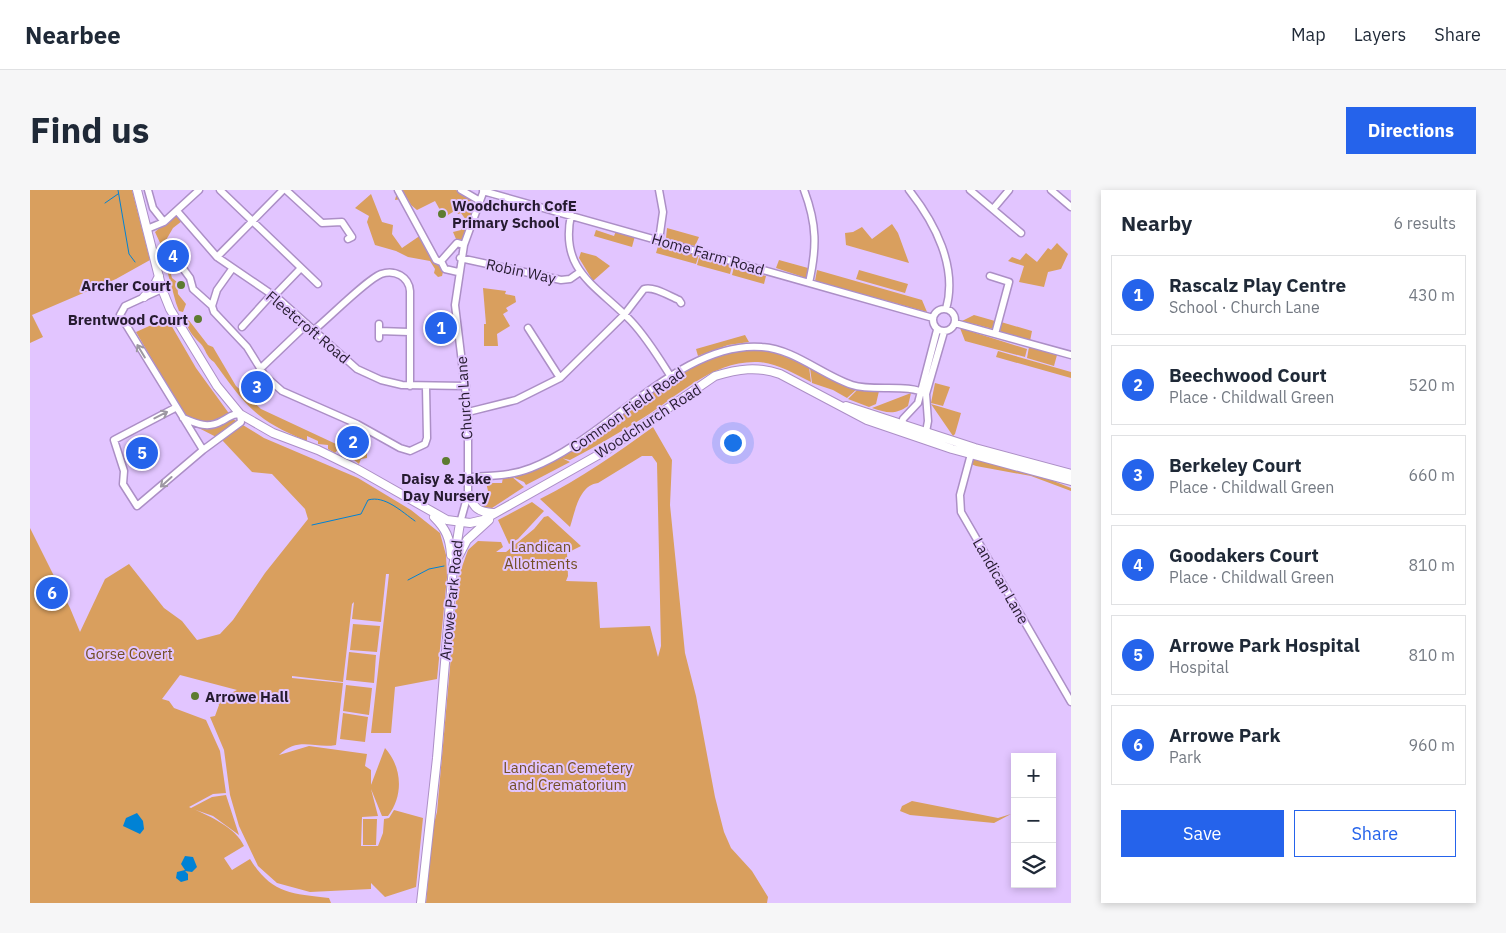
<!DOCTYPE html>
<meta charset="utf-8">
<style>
:root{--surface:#fff;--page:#f6f6f7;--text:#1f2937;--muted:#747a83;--line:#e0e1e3;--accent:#2563eb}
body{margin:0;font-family:"IBM Plex Sans",sans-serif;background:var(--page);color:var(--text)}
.controls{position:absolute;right:15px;bottom:15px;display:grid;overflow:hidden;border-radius:0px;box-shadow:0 2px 8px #0003}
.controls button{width:45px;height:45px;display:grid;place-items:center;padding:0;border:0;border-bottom:1px solid var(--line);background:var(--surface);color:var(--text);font:25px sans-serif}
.you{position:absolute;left:702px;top:252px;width:18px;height:18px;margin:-12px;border:4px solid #fff;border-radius:50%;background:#1a73e8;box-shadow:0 0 0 8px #1a73e833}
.badge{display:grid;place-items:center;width:32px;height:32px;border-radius:50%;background:var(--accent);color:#fff;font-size:16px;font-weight:700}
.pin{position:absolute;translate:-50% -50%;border:2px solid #fff;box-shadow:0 1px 5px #0006}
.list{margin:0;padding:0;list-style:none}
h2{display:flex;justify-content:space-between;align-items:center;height:65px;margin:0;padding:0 20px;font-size:21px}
h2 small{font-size:16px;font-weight:400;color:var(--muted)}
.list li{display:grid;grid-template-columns:32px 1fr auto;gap:15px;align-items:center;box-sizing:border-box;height:80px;margin:0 10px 10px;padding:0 10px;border:1px solid var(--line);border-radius:0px}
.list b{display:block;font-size:19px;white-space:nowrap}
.list p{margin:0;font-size:16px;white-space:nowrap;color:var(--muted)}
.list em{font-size:16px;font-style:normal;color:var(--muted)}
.actions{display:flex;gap:10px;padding:15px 20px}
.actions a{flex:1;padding:11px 0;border:1px solid var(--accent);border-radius:0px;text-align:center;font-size:18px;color:var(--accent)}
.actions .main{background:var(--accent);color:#fff}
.icon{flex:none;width:28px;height:28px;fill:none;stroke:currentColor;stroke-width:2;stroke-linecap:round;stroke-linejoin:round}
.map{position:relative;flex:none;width:1041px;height:713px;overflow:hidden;border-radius:0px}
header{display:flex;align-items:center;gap:30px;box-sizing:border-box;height:70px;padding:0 25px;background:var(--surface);border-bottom:1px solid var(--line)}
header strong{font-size:24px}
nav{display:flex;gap:28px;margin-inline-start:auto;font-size:18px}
.intro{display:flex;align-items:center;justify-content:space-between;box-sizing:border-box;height:120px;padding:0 30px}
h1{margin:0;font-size:35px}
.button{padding:12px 22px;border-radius:0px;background:var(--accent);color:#fff;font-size:18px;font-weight:700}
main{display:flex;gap:30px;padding:0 30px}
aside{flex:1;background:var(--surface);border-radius:0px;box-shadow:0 2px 8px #0003}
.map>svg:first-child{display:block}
</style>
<header>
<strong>Nearbee</strong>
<nav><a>Map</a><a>Layers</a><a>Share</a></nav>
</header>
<div class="intro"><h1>Find us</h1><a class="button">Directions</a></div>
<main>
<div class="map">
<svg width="1041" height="713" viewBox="0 0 1041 713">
<rect width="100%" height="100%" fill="#e2c5ff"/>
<path fill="#d99f5e" d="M0,0H102L120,70L86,89L2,125L13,147L0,153Z
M364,0H426L446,13L432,50L426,49L423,42L431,40L432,33L436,30L431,23L428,24L426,20L410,30L406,23L410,20L405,11L387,20L381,15L377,8L365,10L367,2Z
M341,4L352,32L363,35L362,44L372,58L391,45L413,82L412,86L408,87L404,83L405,79L400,71L378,67L366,61L345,55L337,32L339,26L325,18Z
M146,23L152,31L143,38L132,57L125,42Z
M862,34L868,43L879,73L816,55L815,43L823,42L832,37L842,49Z
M637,38L669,47L665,56L638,49L636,48Z
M566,40L584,46L586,41L605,46L602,57L564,46Z
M629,53L669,64L666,74L626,63Z
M1027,53L1038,64L1031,79L1018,82L1014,97L989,92L994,76L978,71L982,67L990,70L996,63L1007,72L1018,58L1021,60Z
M132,62H135L142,88L147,92L148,104L156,114L153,122L149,121L146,113Z
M551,62L566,66L580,76L563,91L549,68Z
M670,64L694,71L702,76L700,84L667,75Z
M749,70L778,78L776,88L746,78Z
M704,77L736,86L734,94L702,85Z
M787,80L892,110L897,122L785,91Z
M829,80L878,94L875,103L826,89Z
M453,98L476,101L475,104L485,106L486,112L476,118L478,121L473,124L480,136L467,144L468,156H454V134H456Z
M154,124L178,155L183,157L206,196L231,219L321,261H327L331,265L337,259V268L331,269L329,274L318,265L313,266L308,259L305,263L298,259V255L288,254V251L277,246V251C225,230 216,216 184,172C176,167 176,159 170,153C161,145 158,138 153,127Z
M944,125L965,131L963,139L932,131Z
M137,128L166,178L203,229L234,248L328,288L381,320L410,343L416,365L417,387L407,489L365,497L361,543H341L359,384H356L351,432L322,429L324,412L322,414L313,492L262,486V488L313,493L306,555C284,559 269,546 249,565L279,556L337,564L335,576L341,580V595L355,558C372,577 374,605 358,626H352L341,599L348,626L332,627L331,656H348L353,643L354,629L359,628L364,620L393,628L386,697L355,707L341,693V699L280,702L247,693L228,676L209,636L200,605L194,560L180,527L185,526L189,515L187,510L207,500L150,485L132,509L139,511L144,518L176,530L190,561L196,603L183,604L159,617L161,618L182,607L196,605L209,645L183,626L163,619C180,626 206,638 214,656L194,668L202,680L220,669C241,703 260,704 299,708L301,713H0V338L40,418L50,442L75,389L99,374L134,418L152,431L167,450L190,444L203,430L235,383L278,329L275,319L242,284L222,282L192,250L159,233L106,142Z
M971,132L1002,141L1000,151L970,143Z
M930,138L997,159L995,167L935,151Z
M715,145L719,152L698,155L668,166L666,159Z
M999,157L1027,165L1024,176L997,168Z
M727,158L742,161L779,177L781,192C764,184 747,173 728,172C683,170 648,206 613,228C589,243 565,257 540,270L531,268L530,266L636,192L687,164Z
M968,161L1041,182V188L966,167Z
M780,178L809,193L827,199L817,208L803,200L782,193Z
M905,193L920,197L913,216L901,213Z
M828,199L849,201L846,214L839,217L818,209Z
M881,203L878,216C865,225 857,223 842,218Z
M901,214L931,223L925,244L923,246Z
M623,237L642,270L640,315L655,463L666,506L685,607L694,642L701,658L722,681L738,707L737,713H396L403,637L407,622L428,388L438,360L448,351L471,352L473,357L466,362H476L504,339L514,327L518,326L551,356L537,363L538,386L536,391L567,392L570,438L620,436L628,467L631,456L627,273L622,266H612L568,293C549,295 545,322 540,337L510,309C550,289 587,263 623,237Z
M530,267L540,272L496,295L494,292L485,288L484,286Z
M944,268L1006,284L1041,298V301L1001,286L946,276L941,274Z
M481,286L494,297L462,318L451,317L458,301L455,288H458V293H472L473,287Z
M502,312L514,321L488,349L479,354L468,330Z
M323,434L350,436L347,462L320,460Z
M319,462L346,465L344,493L316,490Z
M316,495L342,498L339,525L313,521Z
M313,523L338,527L335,552L310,549Z
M882,611L968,628L981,624L964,633L880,625L870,621L872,616Z
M333,629H347L346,655H333Z"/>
<path fill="#0082d5" d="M107,623L113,631L114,639L110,644L93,636L96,628Z
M155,666L163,667L167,677L162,682L155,681L158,684V690L151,692L146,688L147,682L155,680L151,674Z"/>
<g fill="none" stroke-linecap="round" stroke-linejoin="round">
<path stroke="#0082d5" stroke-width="1" d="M88,0L99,64L105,72
M75,13L88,4
M282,335L331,324L338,310C355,305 372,322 385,331
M378,390L399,379L414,376"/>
<g stroke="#ac8fc6" stroke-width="9">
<path id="minor" d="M118,0L123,18L134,32
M190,0L288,94
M256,0L292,33L312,32L322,47L318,49
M368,0L406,70L411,72
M431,0L450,11
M774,0C787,34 787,58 779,93
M879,0C905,33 928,77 916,119
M940,0L991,43
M1021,0L1041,17
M453,1L903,128
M963,19L979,0
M147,21L187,67L250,110L327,179L351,190L372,195L436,196
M541,25C529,82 568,96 601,131C617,148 629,168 641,187
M117,39L134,32L169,0
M629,50L633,22L629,0
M187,67L253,0
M430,68L531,90L540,89L550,82
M149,73L160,88L163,99L182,116L184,122L217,157L235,186L252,201L327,234L370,258L380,261L395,254L397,248L396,197
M428,82L415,79L411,71L427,53L434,55
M960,86L979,92L965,144
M132,99L95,116L90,125L173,260
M244,106L271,78
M182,116L187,100L202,79
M903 130a11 11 0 1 1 22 0a11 11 0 1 1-22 0Z
M925,133L1041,165
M212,137L242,104
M498,138L530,188
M284,140C299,128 336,90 351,84C365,79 379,87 380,101V196
M349,141L379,142
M349,148V134
M230,179L277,134
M145,218L84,250L94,281L93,294L107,316L173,260L211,232L210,224C201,224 200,227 192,231C178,239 167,234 153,228
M438,222L486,210L530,188L594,125L614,99C624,96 639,106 649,110L651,113
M872,238L873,229L888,213L907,140
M896,242L898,231L896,204L914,142
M941,264L930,305L931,322L1041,512
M438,287C460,286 481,286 501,278C576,250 650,150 732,157C764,159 792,185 822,195C844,202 879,193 896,204
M430,333L438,304V222L425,115L434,55L454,0"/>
</g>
<g stroke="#ac8fc6" stroke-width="10">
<path id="major" d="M107,0L132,99L140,119L187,196L210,224L243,243L288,260L327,279L417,330L440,333L453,330L577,260L685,186C708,179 727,176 750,184L837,230L922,259L1041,291
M114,107L124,96L129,86
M816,216L945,258L1041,284
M438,304C444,318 448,322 463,323
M404,327C416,339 420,348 421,365
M425,373L437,350L459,330
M391,713L407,568L423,377L430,333"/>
</g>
<use href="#minor" stroke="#fff" stroke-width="6"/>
<use href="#major" stroke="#fff" stroke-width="8"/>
</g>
<defs><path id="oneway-shaft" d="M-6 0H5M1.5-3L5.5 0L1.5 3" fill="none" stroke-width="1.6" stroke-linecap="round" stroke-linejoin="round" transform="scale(1.25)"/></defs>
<g stroke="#9d98a2">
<use href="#oneway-shaft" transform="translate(111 161) rotate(-121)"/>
<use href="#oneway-shaft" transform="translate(131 225) rotate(-27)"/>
<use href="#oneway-shaft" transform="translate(136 292) rotate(138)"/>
</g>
<g fill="#5d7b30" stroke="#e2c5ff" stroke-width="2">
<circle cx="412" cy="24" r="5"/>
<circle cx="151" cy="95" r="5"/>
<circle cx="168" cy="129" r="5"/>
<circle cx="416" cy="271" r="5"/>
<circle cx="165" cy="506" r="5"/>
</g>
<g text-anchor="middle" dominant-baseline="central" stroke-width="4" stroke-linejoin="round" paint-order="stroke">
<g font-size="15" font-weight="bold" fill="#261b30" stroke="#e2c5ff" text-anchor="start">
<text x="422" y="15">Woodchurch CofE<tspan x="422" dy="17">Primary School</tspan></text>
<text x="141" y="95" text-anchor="end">Archer Court</text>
<text x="158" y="129" text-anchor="end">Brentwood Court</text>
<text x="416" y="288" text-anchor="middle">Daisy &amp; Jake<tspan x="416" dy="17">Day Nursery</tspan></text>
<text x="175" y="506">Arrowe Hall</text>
</g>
<g font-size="15" fill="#261b30" stroke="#e2c5ff">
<text transform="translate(678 64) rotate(16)">Home Farm Road</text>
<text transform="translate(491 81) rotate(12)">Robin Way</text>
<text transform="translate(278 137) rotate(40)">Fleetcroft Road</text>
<text transform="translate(434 208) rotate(-94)">Church Lane</text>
<text transform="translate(597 220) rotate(-35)">Common Field Road</text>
<text transform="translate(618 231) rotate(-33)">Woodchurch Road</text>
<text transform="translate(971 391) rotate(60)">Landican Lane</text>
<text transform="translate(421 410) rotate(-84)">Arrowe Park Road</text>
</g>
<g font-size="15" fill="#734f25" stroke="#e2c5ff">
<text x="511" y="356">Landican<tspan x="511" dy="17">Allotments</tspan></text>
<text x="99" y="463">Gorse Covert</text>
<text x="538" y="577">Landican Cemetery<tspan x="538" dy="17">and Crematorium</tspan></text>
</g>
</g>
</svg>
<div class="controls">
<button>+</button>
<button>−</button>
<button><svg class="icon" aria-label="layers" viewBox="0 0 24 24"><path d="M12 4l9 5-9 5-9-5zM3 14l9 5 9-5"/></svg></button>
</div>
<div class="you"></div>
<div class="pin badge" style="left:411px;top:138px">1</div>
<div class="pin badge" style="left:323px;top:252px">2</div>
<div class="pin badge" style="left:227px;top:197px">3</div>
<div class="pin badge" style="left:143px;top:66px">4</div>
<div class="pin badge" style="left:112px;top:263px">5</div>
<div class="pin badge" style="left:22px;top:403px">6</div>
</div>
<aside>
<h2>Nearby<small>6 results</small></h2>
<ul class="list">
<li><span class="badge">1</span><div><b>Rascalz Play Centre</b><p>School · Church Lane</p></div><em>430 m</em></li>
<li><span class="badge">2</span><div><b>Beechwood Court</b><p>Place · Childwall Green</p></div><em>520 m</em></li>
<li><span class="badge">3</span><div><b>Berkeley Court</b><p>Place · Childwall Green</p></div><em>660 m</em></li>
<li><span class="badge">4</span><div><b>Goodakers Court</b><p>Place · Childwall Green</p></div><em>810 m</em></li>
<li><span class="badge">5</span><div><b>Arrowe Park Hospital</b><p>Hospital</p></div><em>810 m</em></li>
<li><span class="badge">6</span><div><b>Arrowe Park</b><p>Park</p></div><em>960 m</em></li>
</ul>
<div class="actions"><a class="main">Save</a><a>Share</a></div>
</aside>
</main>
